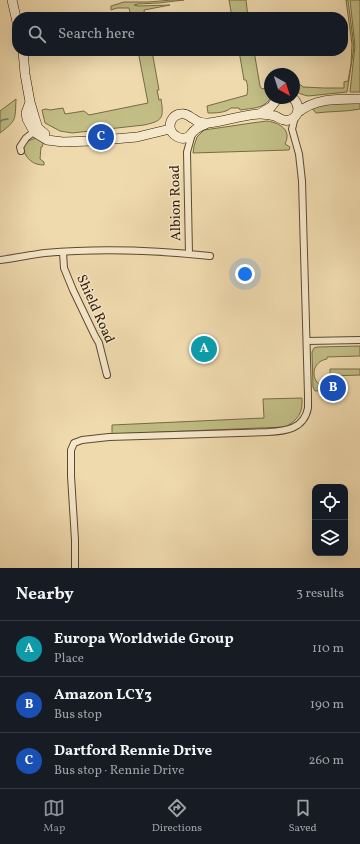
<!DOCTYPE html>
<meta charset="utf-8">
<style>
:root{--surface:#171b24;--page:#20242c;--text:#f1f3f6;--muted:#9ea1a6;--line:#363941;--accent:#8c9099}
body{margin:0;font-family:Vollkorn,serif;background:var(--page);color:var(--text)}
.controls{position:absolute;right:12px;bottom:12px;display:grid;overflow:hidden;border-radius:8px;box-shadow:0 4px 16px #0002}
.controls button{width:36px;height:36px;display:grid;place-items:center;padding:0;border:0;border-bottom:1px solid var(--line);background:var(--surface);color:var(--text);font:20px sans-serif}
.compass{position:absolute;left:264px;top:68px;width:36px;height:36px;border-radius:50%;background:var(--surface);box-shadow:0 4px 16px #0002;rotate:141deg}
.you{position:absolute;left:245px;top:274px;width:14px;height:14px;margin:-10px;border:3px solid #fff;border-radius:50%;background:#1a73e8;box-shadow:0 0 0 6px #1a73e833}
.badge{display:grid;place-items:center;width:26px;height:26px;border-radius:50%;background:var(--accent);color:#fff;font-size:13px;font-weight:700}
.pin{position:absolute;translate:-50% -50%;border:2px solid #fff;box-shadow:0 1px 4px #0006}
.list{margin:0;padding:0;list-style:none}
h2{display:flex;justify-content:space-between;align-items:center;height:52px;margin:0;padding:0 16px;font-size:17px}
h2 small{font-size:13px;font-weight:400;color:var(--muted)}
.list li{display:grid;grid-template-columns:26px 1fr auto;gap:12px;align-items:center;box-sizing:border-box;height:56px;padding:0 16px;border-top:1px solid var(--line)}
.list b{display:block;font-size:15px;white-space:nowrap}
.list p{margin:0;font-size:13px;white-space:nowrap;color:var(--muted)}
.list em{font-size:13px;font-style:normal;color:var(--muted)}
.icon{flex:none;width:22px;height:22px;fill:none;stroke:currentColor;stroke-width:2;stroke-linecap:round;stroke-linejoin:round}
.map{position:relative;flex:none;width:360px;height:568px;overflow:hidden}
.search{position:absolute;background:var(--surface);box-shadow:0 4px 16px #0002;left:12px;right:12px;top:12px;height:44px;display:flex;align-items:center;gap:10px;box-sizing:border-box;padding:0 14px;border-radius:16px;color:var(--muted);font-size:15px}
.sheet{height:220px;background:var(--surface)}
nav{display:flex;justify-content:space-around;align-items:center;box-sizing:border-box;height:56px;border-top:1px solid var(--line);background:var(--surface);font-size:11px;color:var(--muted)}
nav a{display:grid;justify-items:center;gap:2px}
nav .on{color:var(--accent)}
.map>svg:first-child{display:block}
</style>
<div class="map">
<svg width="360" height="568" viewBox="0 0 360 568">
<rect width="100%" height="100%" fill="#efdaae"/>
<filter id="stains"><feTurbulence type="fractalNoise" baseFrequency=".005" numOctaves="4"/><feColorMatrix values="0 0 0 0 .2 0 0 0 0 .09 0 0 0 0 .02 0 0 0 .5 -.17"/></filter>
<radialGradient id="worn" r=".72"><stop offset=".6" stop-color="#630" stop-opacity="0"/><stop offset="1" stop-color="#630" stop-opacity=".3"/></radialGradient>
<path fill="#c1bd85" stroke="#786b44" d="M172,0H184L159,3L138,4L134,5L138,6L170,5L144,10L145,17H131L129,8H117L111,10V6L124,2H148Z
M229,0H246L248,17H232Z
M346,0H348L354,47L347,92L308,96L301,94L295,91L296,89L294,88V85H301L303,87L324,88H344V82L348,81L351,64L352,44Z
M350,0H360V92H350L355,46Z
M138,51H152L159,90H157L159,100L161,99C164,118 163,121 144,125L72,133L60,131L45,123L42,110L46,109L50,110L63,108L65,114L84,111L89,115L148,103Z
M239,51H254L260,86L262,89L270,87V89H268L269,91H270V99C263,109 252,108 240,110L239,108H231C225,113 216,113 208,113L207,106L247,95C248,90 248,85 246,80H244Z
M16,99C15,120 17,120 0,133V111Z
M360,101V109C346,112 331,111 316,113L312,108C308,110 302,116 299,117C310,101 343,102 360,101Z
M267,121C280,123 292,130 285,144L290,147L289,150L193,153L194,146L197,137L204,130L252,123Z
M36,138L44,141L42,147H41L40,159L44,162V165C42,165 40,165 37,164C31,163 22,154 24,146C25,145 27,142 28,141Z
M360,346V356L327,357V359C309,362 310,386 328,388V390L315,391L313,387L312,352L314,348L318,347Z
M330,369H360V375L330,376Z
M302,398C303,413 298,420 285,427L112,434V425L264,418L263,399Z"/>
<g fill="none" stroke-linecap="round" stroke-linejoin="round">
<path stroke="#6f7a6b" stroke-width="1.5" d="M0,122L2,120L8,119"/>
<g stroke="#5e492e" stroke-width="8">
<path id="street" d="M21,151L20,147L26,138L36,130
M63,252L64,268L73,290L95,336L99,343L107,375
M189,254L187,152L192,134
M0,260C15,258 30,255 45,253C100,248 155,250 210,256
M307,341L360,340
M75,568V540L71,476V450L74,443L82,440L109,437L268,432C286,431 304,429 308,408C308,404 308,399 308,395L302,181L299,154L292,129L295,117"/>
</g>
<g stroke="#2e1903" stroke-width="10">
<path id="secondary" d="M12,0L17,22
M23,51L25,74L30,102L35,119L38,128L45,134
M30,102L26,113L27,119L34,132L47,140L63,142L91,141L137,137L170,129
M297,113C316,98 337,99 360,99
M259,114L271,107L278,98
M208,123C204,125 198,127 195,130C192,132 191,135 188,137C181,141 171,135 170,127C170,120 174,115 180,114C187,112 189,117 194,119C197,122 204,123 208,123C225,122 244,114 260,114C265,114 270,115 275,116C280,118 283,122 289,120C300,117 300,105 293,98"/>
</g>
<use href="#street" stroke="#f5e7ca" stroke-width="6"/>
<use href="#secondary" stroke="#f5e7ca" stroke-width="9"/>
</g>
<g text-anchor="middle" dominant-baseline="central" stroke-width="3" stroke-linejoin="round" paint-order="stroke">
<g font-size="14" fill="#2e1903" stroke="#f5e7ca">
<text transform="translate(176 203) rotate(-91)">Albion Road</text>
<text transform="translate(95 309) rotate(66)">Shield Road</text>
</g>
</g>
<rect width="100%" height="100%" filter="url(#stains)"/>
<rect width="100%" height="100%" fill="url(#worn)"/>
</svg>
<div class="controls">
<button><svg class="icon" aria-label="locate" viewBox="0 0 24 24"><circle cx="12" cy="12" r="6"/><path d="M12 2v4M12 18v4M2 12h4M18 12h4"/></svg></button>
<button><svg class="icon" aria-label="layers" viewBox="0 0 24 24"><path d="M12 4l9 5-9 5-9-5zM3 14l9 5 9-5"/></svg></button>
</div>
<svg class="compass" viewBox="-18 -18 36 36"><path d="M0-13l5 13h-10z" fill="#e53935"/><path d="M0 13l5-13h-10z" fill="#9ea1a6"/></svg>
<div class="you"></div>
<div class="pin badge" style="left:204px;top:349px;background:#0f9aa8">A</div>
<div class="pin badge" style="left:333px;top:388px;background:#1a4fb4">B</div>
<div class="pin badge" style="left:101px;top:137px;background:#1a4fb4">C</div>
<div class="search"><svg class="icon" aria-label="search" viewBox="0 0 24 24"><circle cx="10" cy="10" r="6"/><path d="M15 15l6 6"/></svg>Search here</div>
</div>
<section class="sheet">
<h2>Nearby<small>3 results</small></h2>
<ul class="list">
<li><span class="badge" style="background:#0f9aa8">A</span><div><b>Europa Worldwide Group</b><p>Place</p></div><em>110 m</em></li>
<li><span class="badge" style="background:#1a4fb4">B</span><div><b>Amazon LCY3</b><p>Bus stop</p></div><em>190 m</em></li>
<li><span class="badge" style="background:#1a4fb4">C</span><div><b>Dartford Rennie Drive</b><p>Bus stop · Rennie Drive</p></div><em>260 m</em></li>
</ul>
</section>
<nav>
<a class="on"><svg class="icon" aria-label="map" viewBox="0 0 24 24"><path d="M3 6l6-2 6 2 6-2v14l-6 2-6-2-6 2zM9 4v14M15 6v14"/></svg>Map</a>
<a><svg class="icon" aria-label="directions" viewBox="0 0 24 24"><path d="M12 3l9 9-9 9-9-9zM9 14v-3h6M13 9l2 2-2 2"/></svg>Directions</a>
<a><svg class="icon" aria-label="saved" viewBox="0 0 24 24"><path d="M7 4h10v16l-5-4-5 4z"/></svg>Saved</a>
</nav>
